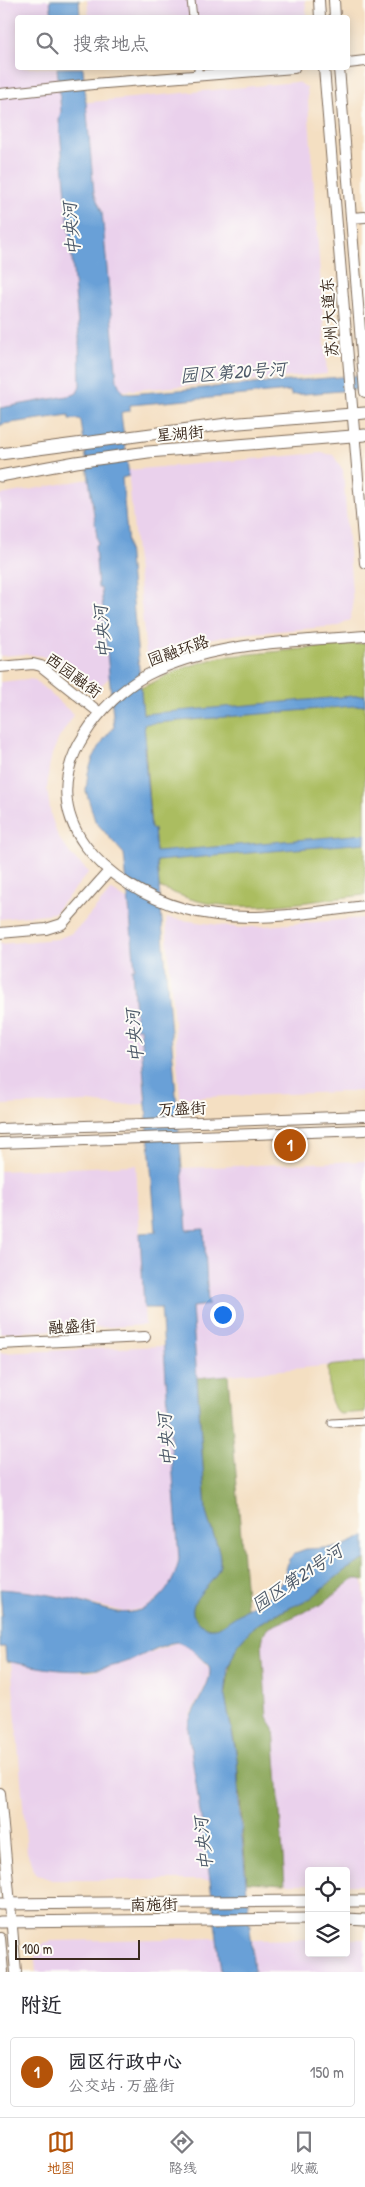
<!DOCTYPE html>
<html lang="zh">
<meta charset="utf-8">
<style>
:root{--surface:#fff;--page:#f2f2f3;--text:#2b2b33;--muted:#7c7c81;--line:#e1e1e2;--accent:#b45309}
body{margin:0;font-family:"Patrick Hand","LXGW WenKai TC",sans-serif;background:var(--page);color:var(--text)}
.controls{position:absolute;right:15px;bottom:15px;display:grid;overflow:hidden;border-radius:5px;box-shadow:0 2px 12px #0003}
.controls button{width:45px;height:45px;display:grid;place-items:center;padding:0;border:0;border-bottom:1px solid var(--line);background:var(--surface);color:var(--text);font:25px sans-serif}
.scale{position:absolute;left:15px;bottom:12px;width:125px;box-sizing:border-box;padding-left:5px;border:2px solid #3b2a1e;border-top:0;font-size:14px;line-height:18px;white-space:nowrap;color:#3b2a1e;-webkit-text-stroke:4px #fdfcf7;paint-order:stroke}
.you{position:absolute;left:222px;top:1314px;width:18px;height:18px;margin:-12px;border:4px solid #fff;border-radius:50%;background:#1a73e8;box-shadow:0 0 0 8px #1a73e833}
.badge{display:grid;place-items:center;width:32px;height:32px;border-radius:50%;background:var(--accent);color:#fff;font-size:16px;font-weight:700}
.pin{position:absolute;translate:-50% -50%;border:2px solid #fff;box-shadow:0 1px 5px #0006}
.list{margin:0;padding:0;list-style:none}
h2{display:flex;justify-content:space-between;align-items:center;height:65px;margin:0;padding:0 20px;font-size:21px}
h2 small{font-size:16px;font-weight:400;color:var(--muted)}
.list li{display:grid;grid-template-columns:32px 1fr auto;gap:15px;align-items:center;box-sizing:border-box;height:70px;margin:0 10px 10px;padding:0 10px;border:1px solid var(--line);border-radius:5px}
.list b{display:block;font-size:19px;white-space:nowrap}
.list p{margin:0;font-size:16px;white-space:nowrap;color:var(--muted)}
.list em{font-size:16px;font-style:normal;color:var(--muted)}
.icon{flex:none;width:28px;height:28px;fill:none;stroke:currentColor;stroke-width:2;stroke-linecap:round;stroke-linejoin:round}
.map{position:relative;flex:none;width:365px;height:1972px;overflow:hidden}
.search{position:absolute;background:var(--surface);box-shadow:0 2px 12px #0003;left:15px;right:15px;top:15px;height:55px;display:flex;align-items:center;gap:12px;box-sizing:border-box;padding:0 18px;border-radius:5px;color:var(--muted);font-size:19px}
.sheet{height:145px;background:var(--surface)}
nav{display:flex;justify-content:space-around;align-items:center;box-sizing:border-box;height:70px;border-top:1px solid var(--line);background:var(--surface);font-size:14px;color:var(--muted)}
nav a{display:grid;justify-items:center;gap:2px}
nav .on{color:var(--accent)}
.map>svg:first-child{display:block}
</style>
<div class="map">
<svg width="365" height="1972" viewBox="0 0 365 1972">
<rect width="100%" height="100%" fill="#fdfcf7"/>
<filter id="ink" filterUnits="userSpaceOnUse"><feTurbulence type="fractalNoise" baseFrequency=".02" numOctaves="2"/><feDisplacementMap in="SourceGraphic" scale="10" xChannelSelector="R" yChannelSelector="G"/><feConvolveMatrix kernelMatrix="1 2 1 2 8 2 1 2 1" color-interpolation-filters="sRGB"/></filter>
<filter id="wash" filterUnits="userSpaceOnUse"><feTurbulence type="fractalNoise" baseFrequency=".0096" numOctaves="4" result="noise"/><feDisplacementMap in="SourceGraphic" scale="20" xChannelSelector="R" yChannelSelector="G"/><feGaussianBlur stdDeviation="1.12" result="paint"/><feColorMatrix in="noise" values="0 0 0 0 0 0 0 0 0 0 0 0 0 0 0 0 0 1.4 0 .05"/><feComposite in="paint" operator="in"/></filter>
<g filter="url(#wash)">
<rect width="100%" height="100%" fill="#f4dfc2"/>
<path fill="#ead1ec" d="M0,0H50L52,17L18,18V68H57L60,105L296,82L300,83L307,88L327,374L73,395L0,408Z
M87,0H305L307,17H89Z
M321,453L333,455L343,470L353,607L350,620L339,626L240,634L192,641L146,655L128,470Z
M89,479L98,544L95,545L98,588H101L110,677L93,693L49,659L42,656L26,654L0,656V495Z
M28,679L35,680L74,715L59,738L52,754L49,767L47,789L51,816L58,837L72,856L89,872L54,913L0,919V682Z
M111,890L128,901L135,969L132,970L136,1028H140L145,1104L113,1105L89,1102L0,1105V944L57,939L70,934L81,925Z
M167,918L241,928L365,918V1091L180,1098L166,923Z
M365,1161V1362L197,1378L192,1306L208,1305L204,1230H187L182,1168Z
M136,1165L145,1325L0,1333V1171Z
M164,1346L179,1556L176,1573L166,1592L146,1608L124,1612L54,1595L0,1589V1353Z
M353,1579H361L363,1581L365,1604V1885H346V1871H309V1884H285L274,1728L267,1717L262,1638L268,1628L322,1604Z
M177,1642L192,1649L210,1669L207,1683L191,1713L188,1729L210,1880H52L38,1875L33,1869L27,1852L11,1662L59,1670L90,1672L123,1663Z
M217,1938L221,1972H36L35,1961L39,1947L44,1943L51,1941Z
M309,1939V1953H346V1939H365V1972H254L252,1940Z"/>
<path fill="#abbd60" stroke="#73743f" d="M365,643V895C314,900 258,912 207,903C190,900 174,893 159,887L154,830H151L141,688L183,668L220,657Z
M365,1362V1412L340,1414C327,1406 329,1379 328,1366Z"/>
<path fill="#88a456" stroke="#62673a" d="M228,1375L247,1609C234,1617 216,1637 201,1624C196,1620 193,1616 192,1611C193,1593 217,1583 220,1564C222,1548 209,1528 206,1511L197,1378Z
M365,1559V1581L360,1579H353L322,1604L268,1628L264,1633L262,1643L267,1717L274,1728L285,1884L247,1882L236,1750L225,1697L231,1660L238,1644L254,1626L274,1615L311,1598L344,1571Z"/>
<path fill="#69a0d7" stroke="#52657a" d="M50,0H79L80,17H52Z
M57,68H83L94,193L102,212L117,381L122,392L129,394L365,375V389L291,395L290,391L130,405V411L122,412L121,414L129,476L122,478L143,714L365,695V705L144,724L146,747H144L151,829H154L156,852L365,834V843L157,861L187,1230L204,1229L208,1305L192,1307L206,1511C209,1529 224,1552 219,1568C214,1585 190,1596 193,1614C199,1625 207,1631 219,1627L275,1591L283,1580L289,1559L295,1553L306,1549L340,1547L365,1536V1559L344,1571L311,1598L274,1615L254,1626L238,1644L228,1668L225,1697L237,1758L239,1803L254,1972H221L210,1880L188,1729C189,1709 215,1683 209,1666L189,1647L177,1642C159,1644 141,1658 123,1663C82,1677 47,1669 6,1661L5,1647H0V1615H2L0,1589C23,1591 46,1593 68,1599C84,1602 100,1609 116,1612C150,1617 174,1590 179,1559L161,1308H144L140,1233L156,1232L140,1028H136L132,969H135L124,854L95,821L86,791L88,773L93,758L104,739L114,727L101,588H98L95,545L98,544L81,421L79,419H69V415L3,424L0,426V408L73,395L77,393L80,386L79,335L59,120L61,111Z"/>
</g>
<g filter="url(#ink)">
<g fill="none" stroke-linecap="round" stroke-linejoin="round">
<g stroke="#7c6957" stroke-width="9">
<path id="street" d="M191,0L193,18
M198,68V75
M332,1423L365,1421"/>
</g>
<g stroke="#7c6957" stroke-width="12">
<path id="secondary" d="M319,0L320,18
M334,0L335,18
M348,63L365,61
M324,68L365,563
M339,68L365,392
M0,94L93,84L294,68
M351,218L365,217
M365,636C293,642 213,641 147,675C123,688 100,710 85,734C30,818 106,887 185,909C243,925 307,913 365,906
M0,667L33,664L41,666L100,713
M0,933L46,929L62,924L109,871
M0,1129L365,1116
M0,1143L365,1130
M0,1344L145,1337
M0,1793L16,1972
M0,1938L3,1972"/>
</g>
<g stroke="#7c6957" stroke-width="13">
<path id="primary" d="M0,454L227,424L365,413
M0,476L76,462L148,452L365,435
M346,1901H365
M0,1904L309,1901
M346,1919L365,1920
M0,1922L309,1919"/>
</g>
<use href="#street" stroke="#fff" stroke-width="7"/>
<use href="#secondary" stroke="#fff" stroke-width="10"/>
<use href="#primary" stroke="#fff" stroke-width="11"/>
</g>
</g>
<g text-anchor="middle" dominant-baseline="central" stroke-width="4" stroke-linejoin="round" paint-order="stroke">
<g font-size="16" fill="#3b2a1e" stroke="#fdfcf7">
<text transform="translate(329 317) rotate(-94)">苏州大道东</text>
<text transform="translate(180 433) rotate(-5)">星湖街</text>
<text transform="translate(178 650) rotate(-19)">园融环路</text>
<text transform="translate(74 675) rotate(36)">西园融街</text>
<text transform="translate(182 1108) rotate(-2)">万盛街</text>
<text transform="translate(72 1326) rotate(-3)">融盛街</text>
<text transform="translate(154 1904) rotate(-1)">南施街</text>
</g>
<g font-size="18" font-style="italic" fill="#4d5968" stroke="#fdfcf7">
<text transform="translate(71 229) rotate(-95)">中央河</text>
<text transform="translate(233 372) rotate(-4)">园区第20号河</text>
<text transform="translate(102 632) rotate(-95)">中央河</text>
<text transform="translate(134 1036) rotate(-95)">中央河</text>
<text transform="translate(166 1440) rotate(-95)">中央河</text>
<text transform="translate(297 1578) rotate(-34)">园区第21号河</text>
<text transform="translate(203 1844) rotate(-96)">中央河</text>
</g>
</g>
</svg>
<div class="controls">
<button><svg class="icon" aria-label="locate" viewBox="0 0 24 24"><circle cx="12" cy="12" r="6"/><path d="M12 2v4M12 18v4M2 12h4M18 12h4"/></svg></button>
<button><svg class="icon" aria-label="layers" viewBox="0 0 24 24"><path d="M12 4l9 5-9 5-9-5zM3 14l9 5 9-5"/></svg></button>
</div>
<div class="scale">100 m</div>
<div class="you"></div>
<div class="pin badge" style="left:290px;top:1145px">1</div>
<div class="search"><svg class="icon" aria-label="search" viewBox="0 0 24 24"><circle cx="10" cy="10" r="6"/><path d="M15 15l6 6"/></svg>搜索地点</div>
</div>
<section class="sheet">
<h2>附近<small></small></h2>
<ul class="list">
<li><span class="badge">1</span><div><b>园区行政中心</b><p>公交站 · 万盛街</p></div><em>150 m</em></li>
</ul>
</section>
<nav>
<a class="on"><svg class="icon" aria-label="map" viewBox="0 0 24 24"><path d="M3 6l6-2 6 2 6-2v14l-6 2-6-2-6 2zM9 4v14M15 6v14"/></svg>地图</a>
<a><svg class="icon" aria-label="directions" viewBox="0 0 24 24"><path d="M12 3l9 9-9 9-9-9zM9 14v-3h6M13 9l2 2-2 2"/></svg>路线</a>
<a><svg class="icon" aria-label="saved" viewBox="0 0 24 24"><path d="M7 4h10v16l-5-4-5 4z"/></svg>收藏</a>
</nav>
